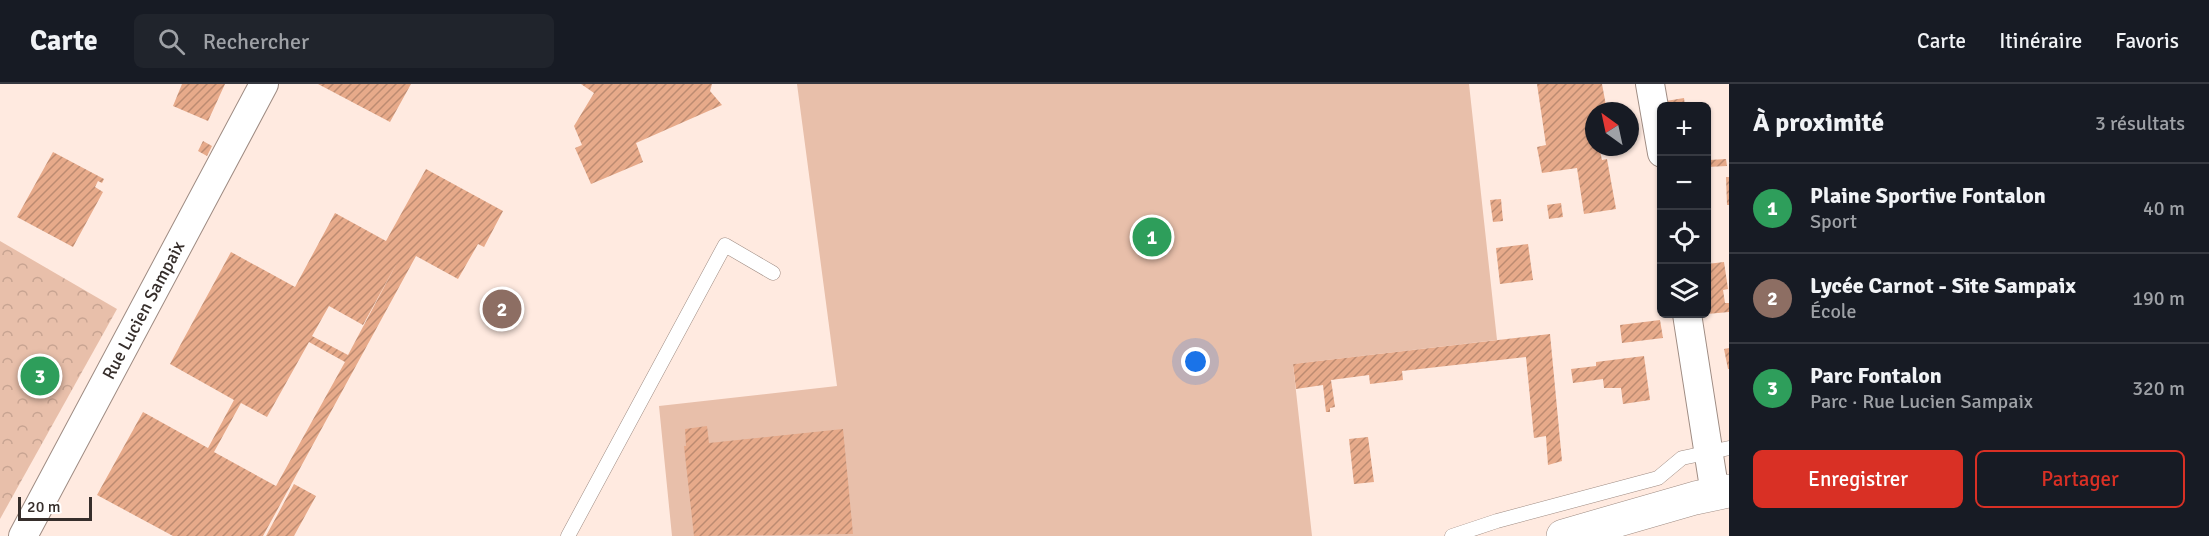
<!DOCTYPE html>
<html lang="fr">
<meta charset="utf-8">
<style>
:root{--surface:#171b24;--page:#20242c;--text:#f1f3f6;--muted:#9ea1a6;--line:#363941;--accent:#d93025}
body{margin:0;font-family:Signika,sans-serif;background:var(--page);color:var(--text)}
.controls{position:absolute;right:18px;top:18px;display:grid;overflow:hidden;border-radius:9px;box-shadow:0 2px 4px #0004}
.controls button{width:54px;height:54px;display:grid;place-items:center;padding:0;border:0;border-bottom:2px solid var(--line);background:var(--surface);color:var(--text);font:30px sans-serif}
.compass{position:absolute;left:1585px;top:18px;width:54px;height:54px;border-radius:50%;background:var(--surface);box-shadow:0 2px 4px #0004;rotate:327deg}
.scale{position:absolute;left:18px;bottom:15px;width:74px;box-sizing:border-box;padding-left:6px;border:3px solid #362e2b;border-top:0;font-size:16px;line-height:21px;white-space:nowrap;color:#362e2b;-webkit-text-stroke:4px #fff;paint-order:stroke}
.you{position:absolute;left:1196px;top:278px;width:21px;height:21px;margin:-15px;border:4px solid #fff;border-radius:50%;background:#1a73e8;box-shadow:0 0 0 9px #1a73e833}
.badge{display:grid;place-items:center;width:39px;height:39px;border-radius:50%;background:var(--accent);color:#fff;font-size:20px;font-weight:700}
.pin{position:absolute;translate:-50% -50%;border:3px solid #fff;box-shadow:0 2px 6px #0006}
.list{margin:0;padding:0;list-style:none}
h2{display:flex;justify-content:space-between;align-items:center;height:78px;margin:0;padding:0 24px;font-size:26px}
h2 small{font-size:20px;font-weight:400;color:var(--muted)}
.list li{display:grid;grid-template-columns:39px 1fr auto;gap:18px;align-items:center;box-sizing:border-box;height:90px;padding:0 24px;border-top:2px solid var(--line)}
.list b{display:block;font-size:22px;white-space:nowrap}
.list p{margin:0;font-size:20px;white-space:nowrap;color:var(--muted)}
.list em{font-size:20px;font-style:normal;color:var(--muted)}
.actions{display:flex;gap:12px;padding:18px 24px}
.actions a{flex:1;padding:14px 0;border:2px solid var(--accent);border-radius:9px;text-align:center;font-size:21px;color:var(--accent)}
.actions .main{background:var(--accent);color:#fff}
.icon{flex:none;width:33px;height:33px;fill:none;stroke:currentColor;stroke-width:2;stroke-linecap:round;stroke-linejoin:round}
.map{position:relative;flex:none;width:1729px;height:452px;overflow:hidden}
header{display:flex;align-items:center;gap:36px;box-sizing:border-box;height:84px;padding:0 30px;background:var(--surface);border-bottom:2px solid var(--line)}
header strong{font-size:28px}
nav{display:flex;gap:33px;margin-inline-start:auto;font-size:21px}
.search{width:420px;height:54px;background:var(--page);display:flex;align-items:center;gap:15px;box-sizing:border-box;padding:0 21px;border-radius:9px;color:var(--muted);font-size:22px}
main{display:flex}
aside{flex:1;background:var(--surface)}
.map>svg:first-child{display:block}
</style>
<header>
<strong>Carte</strong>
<div class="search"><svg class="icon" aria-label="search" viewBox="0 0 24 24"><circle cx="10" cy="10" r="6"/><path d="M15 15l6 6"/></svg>Rechercher</div>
<nav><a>Carte</a><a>Itinéraire</a><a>Favoris</a></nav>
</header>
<main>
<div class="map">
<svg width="1729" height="452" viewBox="0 0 1729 452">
<defs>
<pattern id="park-crowns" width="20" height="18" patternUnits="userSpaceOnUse" patternTransform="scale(1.5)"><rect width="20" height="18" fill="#e8bfaa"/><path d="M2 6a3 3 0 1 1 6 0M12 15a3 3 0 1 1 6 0" fill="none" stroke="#c8a492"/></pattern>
<pattern id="building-hatch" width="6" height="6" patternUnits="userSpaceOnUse" patternTransform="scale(1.5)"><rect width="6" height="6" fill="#e7aa8a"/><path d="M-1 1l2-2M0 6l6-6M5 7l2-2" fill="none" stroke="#bc8b71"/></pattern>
</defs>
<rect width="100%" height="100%" fill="#ffeae0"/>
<path fill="url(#park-crowns)" d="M0,157L117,225L0,435Z"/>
<path fill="#e8bfaa" d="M797,0H1469L1497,256L1293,280L1312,452H672L659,322L837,302Z"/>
<path fill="url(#building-hatch)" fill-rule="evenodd" d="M182,0H225L208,37L173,22Z
M318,0H411L390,38Z
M581,0H712L710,7L722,21L636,59L643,78L591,100L575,64L582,61L574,42L594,9Z
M1537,0H1602L1607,27H1594V63H1599L1602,76L1607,75L1616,125L1584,130L1577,84L1542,89L1537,63L1546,61Z
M1684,14L1685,22H1667L1666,17Z
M203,57L212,62L207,72L198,67Z
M1707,65L1709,76L1726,75L1727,82L1707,83Z
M53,68L104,95L102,99L98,97L95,103L103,108L73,163L17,133Z
M426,85L503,127L484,163L478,160L458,195L416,172L263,452H173L97,411L143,328L208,364L234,316L170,280L231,168L295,203L335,129L386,157ZM399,175L348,271L312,252L329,222L363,241ZM309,258L345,278L276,402L214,368L241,319L267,333Z
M1726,93H1729V121H1727Z
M1501,115L1503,137L1493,138L1490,116Z
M1561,119L1563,133L1549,135L1547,121Z
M1528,160L1533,196L1500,200L1496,164Z
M1724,178L1728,205L1723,206L1725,219H1729V228L1707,230V180Z
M1660,236L1663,254L1622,259L1620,241Z
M1550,250L1562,377L1548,381L1546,352L1534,354L1526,273L1402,287L1403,296L1370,300L1369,291L1331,296L1335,323L1330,324V328H1326L1323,301L1296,305L1293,280Z
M1729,264V285H1728L1724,265Z
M1644,272L1650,316L1623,320L1621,304H1604L1603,295L1573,299L1571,285L1596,282V278Z
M707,342L709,359L843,345L853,450L694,452L684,362H686L685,345Z
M1368,353L1374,398L1354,400L1349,355Z
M294,400L316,412L294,452H266Z"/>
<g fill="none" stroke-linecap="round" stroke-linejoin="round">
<g stroke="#9e8b82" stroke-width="15">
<path id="lane" d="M568,452L725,161L773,189
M1452,452L1497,437L1658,394L1682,374L1729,364"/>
</g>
<g stroke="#9e8b82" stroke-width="30">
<g id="street">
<path d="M1650,0L1662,69"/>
<path d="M1687,230L1715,410"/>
<path id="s1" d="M23,452L264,0"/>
</g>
</g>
<g stroke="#9e8b82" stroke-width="34">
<path id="secondary" d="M1563,452L1695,414L1729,407"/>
</g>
<use href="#lane" stroke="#fff" stroke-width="14"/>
<use href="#street" stroke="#fff" stroke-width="28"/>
<use href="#secondary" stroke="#fff" stroke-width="33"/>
</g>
<g text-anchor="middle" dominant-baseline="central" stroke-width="5" stroke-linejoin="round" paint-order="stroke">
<g font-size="18" fill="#362e2b" stroke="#fff">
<text stroke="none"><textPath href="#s1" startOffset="256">Rue Lucien Sampaix</textPath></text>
</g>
</g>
</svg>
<div class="controls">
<button>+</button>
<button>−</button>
<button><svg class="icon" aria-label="locate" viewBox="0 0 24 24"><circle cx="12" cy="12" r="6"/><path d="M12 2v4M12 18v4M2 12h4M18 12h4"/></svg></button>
<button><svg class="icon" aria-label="layers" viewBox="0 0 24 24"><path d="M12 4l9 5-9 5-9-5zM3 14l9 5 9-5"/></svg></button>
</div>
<svg class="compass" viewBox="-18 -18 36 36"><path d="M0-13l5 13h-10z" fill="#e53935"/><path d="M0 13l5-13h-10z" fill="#9ea1a6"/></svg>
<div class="scale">20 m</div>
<div class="you"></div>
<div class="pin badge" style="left:1152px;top:153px;background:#2e9e5b">1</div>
<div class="pin badge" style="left:502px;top:225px;background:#8d6e63">2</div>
<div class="pin badge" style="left:40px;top:292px;background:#2e9e5b">3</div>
</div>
<aside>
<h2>À proximité<small>3 résultats</small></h2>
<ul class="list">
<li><span class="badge" style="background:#2e9e5b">1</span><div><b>Plaine Sportive Fontalon</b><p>Sport</p></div><em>40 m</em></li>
<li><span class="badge" style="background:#8d6e63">2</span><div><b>Lycée Carnot - Site Sampaix</b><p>École</p></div><em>190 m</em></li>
<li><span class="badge" style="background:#2e9e5b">3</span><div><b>Parc Fontalon</b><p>Parc · Rue Lucien Sampaix</p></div><em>320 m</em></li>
</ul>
<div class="actions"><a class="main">Enregistrer</a><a>Partager</a></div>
</aside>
</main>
